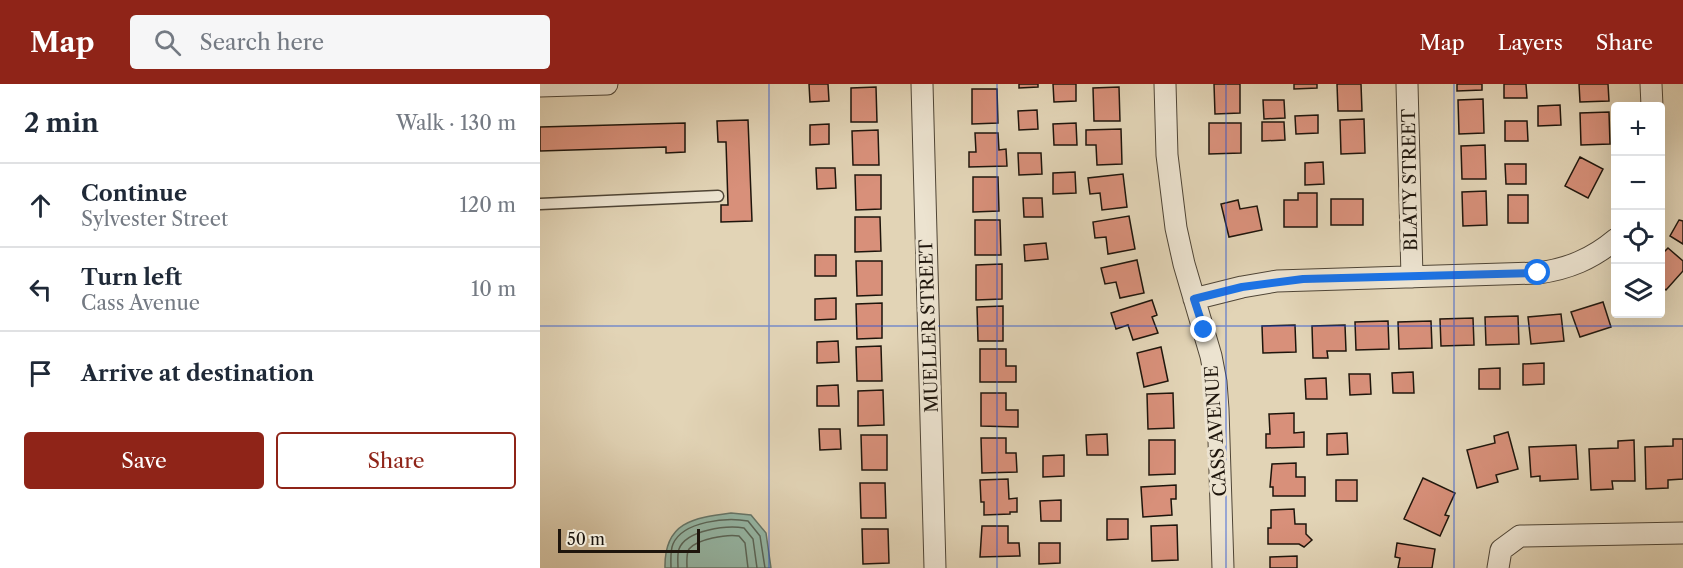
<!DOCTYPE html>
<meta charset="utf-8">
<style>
:root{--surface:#fff;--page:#f6f6f7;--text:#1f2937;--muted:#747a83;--line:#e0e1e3;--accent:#8f2418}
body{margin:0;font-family:"Libre Caslon Text",serif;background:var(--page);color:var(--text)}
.controls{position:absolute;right:18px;top:18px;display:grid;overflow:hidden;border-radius:6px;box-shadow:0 6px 24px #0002}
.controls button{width:54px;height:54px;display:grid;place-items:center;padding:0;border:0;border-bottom:2px solid var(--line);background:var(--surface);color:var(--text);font:30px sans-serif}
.scale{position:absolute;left:18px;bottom:15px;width:142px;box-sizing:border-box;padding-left:6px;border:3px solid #1e150c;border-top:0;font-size:16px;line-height:21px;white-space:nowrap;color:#1e150c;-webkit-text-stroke:4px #ece3d0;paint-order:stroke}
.stop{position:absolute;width:18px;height:18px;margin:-14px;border:4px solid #1a73e8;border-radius:50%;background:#fff}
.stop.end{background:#1a73e8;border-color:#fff;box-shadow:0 2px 6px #0008}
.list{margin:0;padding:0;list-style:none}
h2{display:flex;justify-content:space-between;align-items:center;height:78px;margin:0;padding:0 24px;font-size:26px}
h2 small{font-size:20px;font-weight:400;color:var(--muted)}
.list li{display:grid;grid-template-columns:39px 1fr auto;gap:18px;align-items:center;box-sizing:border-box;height:84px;padding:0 24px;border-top:2px solid var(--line)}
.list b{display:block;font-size:22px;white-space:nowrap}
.list p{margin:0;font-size:20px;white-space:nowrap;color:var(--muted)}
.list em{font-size:20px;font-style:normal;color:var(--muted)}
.actions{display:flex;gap:12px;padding:18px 24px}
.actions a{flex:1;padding:14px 0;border:2px solid var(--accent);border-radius:6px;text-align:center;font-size:21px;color:var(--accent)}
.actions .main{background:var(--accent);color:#fff}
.icon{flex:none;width:33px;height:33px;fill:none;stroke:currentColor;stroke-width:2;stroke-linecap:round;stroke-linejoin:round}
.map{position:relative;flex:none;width:1143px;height:484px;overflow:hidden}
header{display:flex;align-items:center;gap:36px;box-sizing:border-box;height:84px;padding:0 30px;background:var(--accent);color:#fff}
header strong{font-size:28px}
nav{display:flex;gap:33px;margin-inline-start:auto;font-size:21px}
.search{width:420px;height:54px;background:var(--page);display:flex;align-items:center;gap:15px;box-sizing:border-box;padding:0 21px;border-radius:6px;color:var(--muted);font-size:22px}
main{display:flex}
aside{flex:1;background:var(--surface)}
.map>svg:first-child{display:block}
</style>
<header>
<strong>Map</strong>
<div class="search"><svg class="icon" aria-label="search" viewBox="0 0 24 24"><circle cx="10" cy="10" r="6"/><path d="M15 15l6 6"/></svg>Search here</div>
<nav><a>Map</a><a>Layers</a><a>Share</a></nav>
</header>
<main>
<aside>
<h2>2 min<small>Walk · 130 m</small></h2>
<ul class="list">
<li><svg class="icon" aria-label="ahead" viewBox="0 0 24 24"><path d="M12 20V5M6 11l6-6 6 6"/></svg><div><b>Continue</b><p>Sylvester Street</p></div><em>120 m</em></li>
<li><svg class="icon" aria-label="left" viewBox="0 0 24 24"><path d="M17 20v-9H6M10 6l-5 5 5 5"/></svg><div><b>Turn left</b><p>Cass Avenue</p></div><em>10 m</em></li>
<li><svg class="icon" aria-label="arrive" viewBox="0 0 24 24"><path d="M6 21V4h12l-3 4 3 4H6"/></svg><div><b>Arrive at destination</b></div></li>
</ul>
<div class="actions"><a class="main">Save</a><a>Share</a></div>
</aside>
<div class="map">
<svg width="1143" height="484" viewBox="0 0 1143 484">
<rect width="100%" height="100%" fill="#e2d4b6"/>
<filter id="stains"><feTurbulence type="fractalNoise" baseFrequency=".00333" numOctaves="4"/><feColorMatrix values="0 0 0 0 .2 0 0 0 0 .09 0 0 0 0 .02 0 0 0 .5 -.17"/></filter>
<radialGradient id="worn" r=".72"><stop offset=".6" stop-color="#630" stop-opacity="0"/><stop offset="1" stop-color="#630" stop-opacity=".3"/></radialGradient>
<path fill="#96b9a8" stroke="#66776a" stroke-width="1.5" d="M191,429L211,431L226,449L231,484H125C124,438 153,434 191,429Z"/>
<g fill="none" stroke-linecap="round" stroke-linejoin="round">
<path stroke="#5a675a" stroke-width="1.5" d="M131,484C131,476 130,467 133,460C143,437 187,433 208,437L220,452L225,484
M138,484C138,478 137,471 139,465C146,446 187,441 204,444L213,455L217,484
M147,484C147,478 146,470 149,465C157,455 187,450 199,452L205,459L208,484"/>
</g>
<path fill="#d8907a" stroke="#1e150c" stroke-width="1.5" d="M269,0H288L289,17L270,18Z
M479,0H498V3L479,4Z
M513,0H536V17L514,18Z
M674,0H700V29L675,30Z
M754,0H777V4L754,5Z
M797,0H821L822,27H798Z
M917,0H942V6L917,7Z
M964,0H986L987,14H964Z
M1039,0H1068L1069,17L1040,18Z
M336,3L337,38H311V4Z
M579,3L580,37H554L553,4Z
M432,5H457L458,39L432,40Z
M943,15L944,49L919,50L918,16Z
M723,16H744L745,34L724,35Z
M1020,21L1021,41L998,42V22Z
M497,26L498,45L479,46L478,27Z
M1069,28L1070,60L1041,61L1040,29Z
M778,31V49L756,50L755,32Z
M824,35L825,69L801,70L800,36Z
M208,36L212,137L181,138V121H188L186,58H178L177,37Z
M965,37H987L988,57H965Z
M722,38H744L745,56L722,57Z
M145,39V68L126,69V63L0,67V43Z
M536,39L537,61H514L513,40Z
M669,39H701V69L669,70Z
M289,40V60L270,61V41Z
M581,45L582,80L557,81L556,61H546V46Z
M338,46L339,81H313L312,47Z
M435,49H458L459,66L466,65L467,82L429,83V68H436Z
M945,61L946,95H922L921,62Z
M478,69H501L502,90L479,91Z
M1040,73L1063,85L1048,114L1025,102Z
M783,78L784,100L765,101V79Z
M965,80H986V100H966Z
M276,84H295L296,104L277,105Z
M535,88L536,109L513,110V89Z
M583,90L587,123L562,126L560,109L550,110L548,94Z
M315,91H341V125L316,126Z
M433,93H458L459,127L433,128Z
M946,107L947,141L923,142L922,108Z
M758,109H777V143H744V116H758Z
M968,111H988V139H968Z
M483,114H502L503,133H484Z
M791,115H823V141H791Z
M698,116L700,125L717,122L722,146L689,153L681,120Z
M589,132L595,165L568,170L566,153L555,154L553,138Z
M315,133H340L341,167L315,168Z
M435,136H460L461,171H435Z
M1139,136L1143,137V160L1130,152Z
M506,159L508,175L485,177L484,161Z
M1128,164L1143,177V187L1126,206L1120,201V172Z
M275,171H296V192H275Z
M597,176L604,209L580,214L576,198L565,200L561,184Z
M316,177H342V211L317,212Z
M462,180V215L436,216V181Z
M296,214V235L275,236V215Z
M612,216L617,231L612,233L618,249L593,256L588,241L576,245L571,229Z
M1063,218L1071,243L1040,253L1031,228Z
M342,219V254L317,255L316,220Z
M463,222V257H438L437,223Z
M1021,230L1024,257L991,260L988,233Z
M978,232L979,260L946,261L945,233Z
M933,234L934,261L901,262L900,235Z
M848,237L849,265L816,266L815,238Z
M891,237L892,264L859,265L858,238Z
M755,241L756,268L723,269L722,242Z
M805,241L806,267H787L788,274H773L772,242Z
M298,257L299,278L277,279V258Z
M341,262L342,297H317L316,263Z
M621,263L628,297L604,303L597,269Z
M440,265H466V282H476V298H440Z
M1004,279V300L983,301V280Z
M960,284V305H939V285Z
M873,288L874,309H853L852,289Z
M809,290H830L831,310L810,311Z
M786,294L787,315H766L765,295Z
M298,301L299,322H277V302Z
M343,306L344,341L318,342V307Z
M441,309H466V326H478V343L441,342Z
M633,309L634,344L608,345L607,310Z
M754,329V349L764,348V363L726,364V350H730L729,330Z
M279,345H300L301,365L280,366Z
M968,348L978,385L956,391L958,398L937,404L927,366L955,359L954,352Z
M807,349L808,370L787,371V350Z
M567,350L568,371H547L546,351Z
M321,351H347V386H322Z
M441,354H466V369H476L477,388L442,389Z
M1133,355H1143V395L1128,396V404L1106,405L1105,363L1133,362Z
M609,356H635V390L609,391Z
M1094,356L1095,397H1072L1073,405L1051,406L1049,365L1078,364V357Z
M1036,361L1038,395L1000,397V392L991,393L989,363Z
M524,371V392L503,393V372Z
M756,379V393H765V412H733V403H730L732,380Z
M883,394L915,409L905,431L909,432L900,452L864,435Z
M468,395L469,415L477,414V428H470V430L444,431V418H441L440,396Z
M796,396H817V417H796Z
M320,399H345L346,434H321Z
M636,401V415H631L632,431L603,433L601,403Z
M521,416V437H501L500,417Z
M754,425L755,440H766V450L772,456L764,463L759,460H728V444H731V426Z
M567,435H588V455L567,456Z
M637,441L638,476L612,477L611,442Z
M442,442H468V459H479L480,472L440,473Z
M322,445H348L349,479L323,480Z
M499,459H520V479L499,480Z
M857,459L895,465L892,484H858L860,474L855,473Z
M757,472V484H730V473Z"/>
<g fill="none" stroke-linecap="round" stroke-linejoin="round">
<g stroke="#4f4536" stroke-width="13">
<path id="lane" d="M0,120L178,112"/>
</g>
<g stroke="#4f4536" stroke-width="23">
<path id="street" d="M382,0L395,484
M625,0L627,71L636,144L644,180L671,272L676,298L678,325L683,484
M867,0L872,193
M1111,0L1112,22
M0,2L67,0
M654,215L702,203L737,197L998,189C1028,185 1052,175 1076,155
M958,484L961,466L980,452L1143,449"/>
</g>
<use href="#lane" stroke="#ece3d0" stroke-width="10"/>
<use href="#street" stroke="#ece3d0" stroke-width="21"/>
</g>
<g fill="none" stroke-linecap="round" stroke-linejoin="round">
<path stroke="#1a73e8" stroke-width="8" d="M664,246L654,215L702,203L763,195L998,189"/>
</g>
<path fill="none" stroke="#1d4ed8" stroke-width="1.5" stroke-opacity="0.55" d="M229,0V484M457,0V484M686,0V484M914,0V484M0,242H1143"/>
<g text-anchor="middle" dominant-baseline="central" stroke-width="6" stroke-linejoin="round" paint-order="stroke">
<g font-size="18" fill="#1e150c" stroke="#ece3d0">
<text transform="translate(870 96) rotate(-91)">BLATY STREET</text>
<text transform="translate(389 242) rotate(-92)">MUELLER STREET</text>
<text transform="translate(676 347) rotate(-94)">CASS AVENUE</text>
</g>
</g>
<rect width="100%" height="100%" filter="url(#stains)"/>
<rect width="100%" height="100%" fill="url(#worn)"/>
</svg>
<div class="controls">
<button>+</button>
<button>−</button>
<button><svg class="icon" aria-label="locate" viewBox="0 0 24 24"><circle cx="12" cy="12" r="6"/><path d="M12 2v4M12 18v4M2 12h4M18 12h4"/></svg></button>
<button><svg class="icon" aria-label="layers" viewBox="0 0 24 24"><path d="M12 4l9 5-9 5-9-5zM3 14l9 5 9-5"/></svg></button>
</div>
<div class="scale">50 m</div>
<div class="stop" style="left:998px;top:189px"></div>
<div class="stop end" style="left:664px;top:246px"></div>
</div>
</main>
